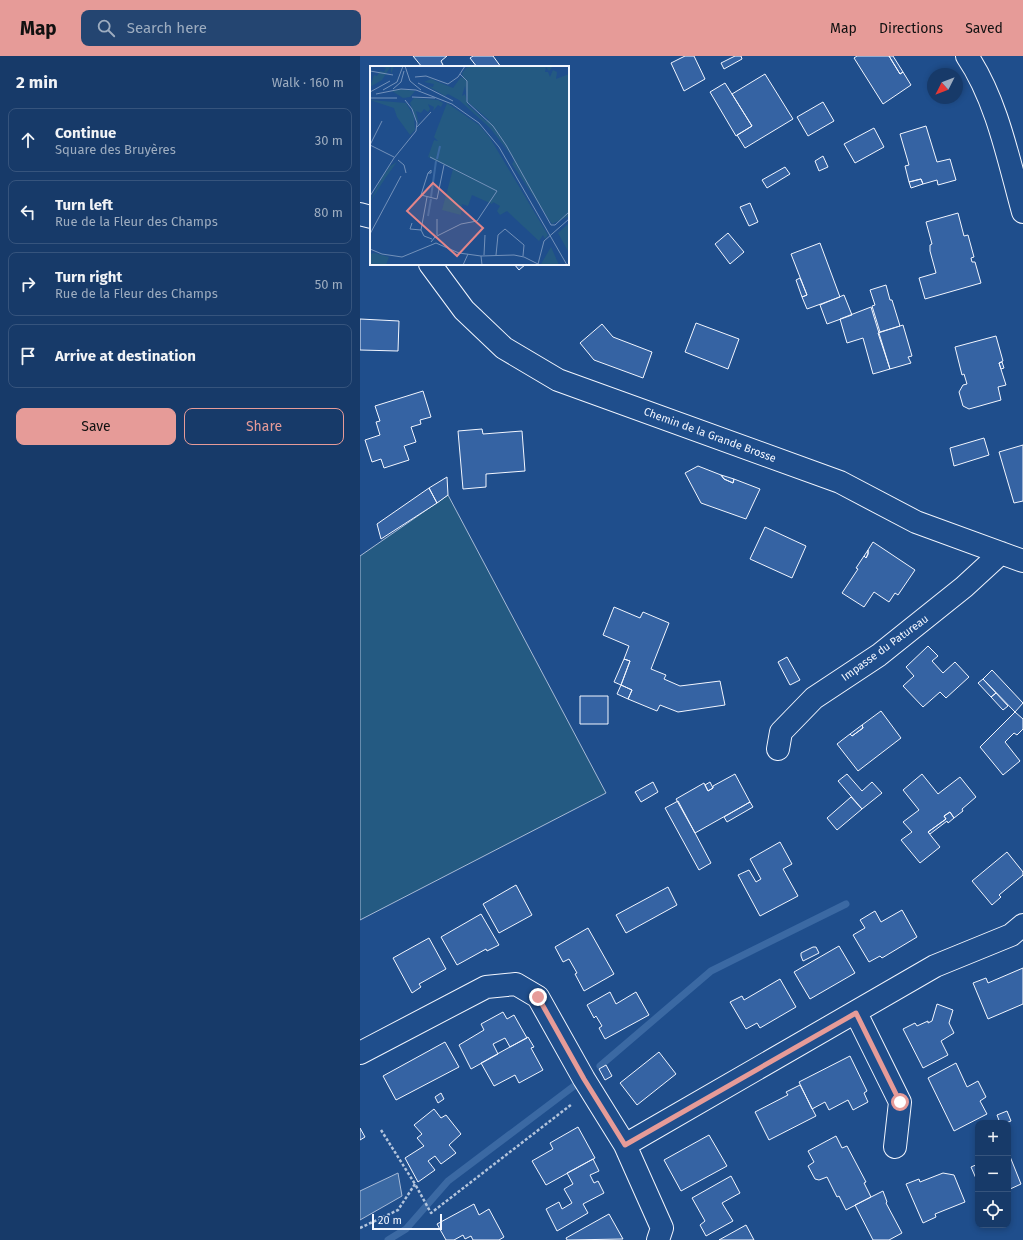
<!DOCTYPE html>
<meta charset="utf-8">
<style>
:root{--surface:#173a69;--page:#244571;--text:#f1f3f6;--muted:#9eadc0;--line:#36547d;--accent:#e69b98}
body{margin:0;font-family:"Fira Sans",sans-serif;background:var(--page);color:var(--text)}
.controls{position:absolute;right:12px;bottom:12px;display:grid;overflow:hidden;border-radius:8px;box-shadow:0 2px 6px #0003}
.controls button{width:36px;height:36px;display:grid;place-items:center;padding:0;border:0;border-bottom:1px solid var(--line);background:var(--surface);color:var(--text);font:20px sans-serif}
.compass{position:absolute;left:567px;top:12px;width:36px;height:36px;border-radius:50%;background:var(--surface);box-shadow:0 2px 6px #0003;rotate:228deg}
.scale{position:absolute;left:12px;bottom:10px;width:70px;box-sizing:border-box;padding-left:4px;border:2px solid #f2f6ff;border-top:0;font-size:11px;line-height:14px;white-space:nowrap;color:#f2f6ff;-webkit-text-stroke:3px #1f4e8c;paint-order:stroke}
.stop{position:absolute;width:12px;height:12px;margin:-9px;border:3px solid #e69b98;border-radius:50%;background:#fff}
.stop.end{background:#e69b98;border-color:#fff;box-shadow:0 1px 4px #0008}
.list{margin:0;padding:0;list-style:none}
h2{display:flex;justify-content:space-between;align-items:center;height:52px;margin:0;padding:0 16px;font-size:17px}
h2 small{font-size:13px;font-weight:400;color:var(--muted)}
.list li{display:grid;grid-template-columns:26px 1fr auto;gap:12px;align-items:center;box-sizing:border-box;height:64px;margin:0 8px 8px;padding:0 8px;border:1px solid var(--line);border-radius:8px}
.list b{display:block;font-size:15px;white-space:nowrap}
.list p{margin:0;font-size:13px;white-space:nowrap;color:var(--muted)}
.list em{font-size:13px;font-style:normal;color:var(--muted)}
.actions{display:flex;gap:8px;padding:12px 16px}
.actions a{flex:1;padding:9px 0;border:1px solid var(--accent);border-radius:8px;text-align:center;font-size:14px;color:var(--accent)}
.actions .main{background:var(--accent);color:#111}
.icon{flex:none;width:22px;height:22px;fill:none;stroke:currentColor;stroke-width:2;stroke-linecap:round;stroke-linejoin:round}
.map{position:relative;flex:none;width:663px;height:1184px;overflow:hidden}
header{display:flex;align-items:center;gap:24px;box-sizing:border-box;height:56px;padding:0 20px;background:var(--accent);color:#111}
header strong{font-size:19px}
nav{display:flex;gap:22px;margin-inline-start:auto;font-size:14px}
.search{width:280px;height:36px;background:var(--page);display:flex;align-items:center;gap:10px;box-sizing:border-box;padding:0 14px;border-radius:8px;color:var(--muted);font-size:15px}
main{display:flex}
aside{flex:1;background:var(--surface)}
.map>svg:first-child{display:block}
</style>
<header>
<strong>Map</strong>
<div class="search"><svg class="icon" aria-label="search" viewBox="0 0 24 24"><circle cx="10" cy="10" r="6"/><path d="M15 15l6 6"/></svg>Search here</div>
<nav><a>Map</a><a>Directions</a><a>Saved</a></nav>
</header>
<main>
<aside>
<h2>2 min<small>Walk · 160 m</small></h2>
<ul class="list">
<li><svg class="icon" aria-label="ahead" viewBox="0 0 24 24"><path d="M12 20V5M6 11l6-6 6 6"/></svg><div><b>Continue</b><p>Square des Bruyères</p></div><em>30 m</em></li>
<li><svg class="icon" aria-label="left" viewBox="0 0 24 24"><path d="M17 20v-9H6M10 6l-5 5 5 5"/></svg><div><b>Turn left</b><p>Rue de la Fleur des Champs</p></div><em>80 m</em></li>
<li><svg class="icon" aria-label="right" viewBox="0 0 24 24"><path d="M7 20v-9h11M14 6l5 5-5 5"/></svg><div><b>Turn right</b><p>Rue de la Fleur des Champs</p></div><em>50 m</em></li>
<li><svg class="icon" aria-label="arrive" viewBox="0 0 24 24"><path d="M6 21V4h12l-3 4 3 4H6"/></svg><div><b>Arrive at destination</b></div></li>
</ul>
<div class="actions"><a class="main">Save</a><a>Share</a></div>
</aside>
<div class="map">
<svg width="663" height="1184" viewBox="0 0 663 1184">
<rect width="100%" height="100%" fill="#1f4e8c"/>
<path fill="#245a82" stroke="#a8bbd7" d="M88,439L246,737L0,864V500Z"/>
<path fill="#3b69a3" stroke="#a8bbd7" d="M38,1117L42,1140L0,1164V1135Z"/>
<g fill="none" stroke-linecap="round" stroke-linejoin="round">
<path stroke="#3b69a3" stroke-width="7" d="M240,1010L351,915L486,848
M28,1184L46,1173L88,1125L214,1030"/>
</g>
<path fill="#3563a3" stroke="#f2f6ff" d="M53,0H87L81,5L83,9L80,11H62Z
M113,0H133L141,11H117L110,2Z
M325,0H334L345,23L324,35L311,7Z
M375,0H381L382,3L364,13L361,7Z
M497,0H529L540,18L543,16L551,29L523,48L494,2Z
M529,0H533L543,16L540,18Z
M405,18L433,63L385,92L377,79L392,70L372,38Z
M365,27L392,70L376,80L350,36Z
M463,46L474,65L448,80L437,61Z
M566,70L577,106L590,103L596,124L578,129L577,124L563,128L561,123L549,126L545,110L549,109L540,78Z
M514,72L524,91L495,107L484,88Z
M463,100L468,111L459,115L455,105Z
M425,111L430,118L407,132L402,124Z
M561,123L563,128L551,132L549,126Z
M390,147L398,166L389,170L380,151Z
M598,157L604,180L608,179L614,201L611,202L612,206H615L621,227L565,243L559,222L576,217L570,195V189L572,188L566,166Z
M368,177L384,196L370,208L355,188Z
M460,187L480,241L447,253L442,241L447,239L431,198Z
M154,208H166L159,214Z
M440,222L447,239L442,241L436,224Z
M526,229L530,244H532L540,270L520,276L512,250L515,249L510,234Z
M484,239L492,259L467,268L460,249Z
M511,251L530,313L513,318L503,282L487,287L480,263Z
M0,263L39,265L38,295L0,294Z
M336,267L379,283L368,313L325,296Z
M242,268L253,281L292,296L283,322L234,304L220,287Z
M543,269L552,300L548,301L551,307L530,313L518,277Z
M636,280L643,305L639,307L646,329L638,331L641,344L609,353L603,350L599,336L603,329L607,328L604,318L602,319L595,291Z
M642,306L644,312L641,313L639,307Z
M63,335L71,361L60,364L61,368L51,371L56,386L44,390L49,404L24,412L21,403L12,406L5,384L20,379L16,366L20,365L15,350Z
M122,373L123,378L162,375L165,415L126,418V431L103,433L98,375Z
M624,382L629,399L594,410L590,392Z
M663,389V445L654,447L639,396Z
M338,410L361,419L364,423L373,427L374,423L400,433L386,463L341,447L325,417Z
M361,419L374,423L373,427L364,423Z
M87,421L88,439L77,447L69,432Z
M69,432L77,447L21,483L17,468Z
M405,471L446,490L432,522L390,503Z
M513,486L555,514L538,539L535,537L529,546L514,536L504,551L482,537L498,513L496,512L504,500L506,502L508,498V494Z
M508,494V498L506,502L504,500Z
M254,551L280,562L283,556L309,567L291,613L306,619L304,623L320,630L360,625L365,649L318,656L300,649L297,655L268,643L272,634L261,629L270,605L264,603L269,590L243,579Z
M568,590L578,600L572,605L583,617L595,606L609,621L586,642L580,636L563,651L543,630L554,620L546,611Z
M427,601L440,624L430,629L418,606Z
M264,603L270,605L261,629L254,626Z
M632,614L663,647L655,656L623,623Z
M623,623L636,637L631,641L618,627Z
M261,629L272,634L268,643L257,638Z
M636,637L648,650L643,654L631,641Z
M220,640H248V668H220Z
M521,655L541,682L498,715L477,688L490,678L492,680L503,672L502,669Z
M655,656L663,663V673L657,679L654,677L645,686L660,705L643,719L620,691Z
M502,669L503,672L492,680L490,678Z
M375,718L390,746L335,777L316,743L344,727L348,735L353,732V730Z
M487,718L502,735L512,726L522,737L502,753L478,725Z
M562,718L578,738L600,721L616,741L602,753L603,755L594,762L590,756L584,760L586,763L568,776L580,791L560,807L541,784L552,776L543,766L559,754L543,734Z
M293,726L298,736L281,746L275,736Z
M350,726L353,732L348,735L345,729Z
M491,741L502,753L477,774L467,762Z
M318,745L351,807L339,814L305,752Z
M390,746L393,751L367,766L364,761Z
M590,756L594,762L588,767L587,765L570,778L568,776L586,763L584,760Z
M420,786L432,808L423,813L438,840L400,860L378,819L389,814L396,826L401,823L390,803Z
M647,796L663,816V819L639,839L641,841L632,849L612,825Z
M156,829L172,859L139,877L123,848Z
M308,831L317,849L266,877L256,859Z
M542,854L557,881L522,902L520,900L509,906L493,879L505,872L500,864L515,855L521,866Z
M121,858L139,889L127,895L126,893L97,909L81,881Z
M228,872L254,918L224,935L215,918L217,917L209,903L203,906L195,891Z
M69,882L86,913L59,928L61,931L52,937L33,902Z
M479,890L495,917L450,943L434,916Z
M453,891H456L459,897L443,905L441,900V897Z
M663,912V948L628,963L613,927L626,922L628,927Z
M420,923L436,951L400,972L397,967L386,973L370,946L382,940L384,944Z
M250,936L256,948L276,936L289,959L245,983L239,972L242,970L236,960L234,962L227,949Z
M577,948L593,954L589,967L594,977L581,985L588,999L563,1012L543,973L555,967L557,970L568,965V967L572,965Z
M143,956L147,963L154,959L167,982L150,991L145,982L133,988L138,998L111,1013L99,989L124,974L121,968Z
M168,981L174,991L171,992L183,1014L159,1027L155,1019L134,1030L121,1007Z
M85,986L99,1011L36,1044L23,1020Z
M299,996L316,1018L277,1049L260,1027Z
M490,1000L507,1035L504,1037L508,1046L493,1054L488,1044L469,1054L465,1046L452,1053L439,1026Z
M596,1007L607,1031L618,1025L626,1041L620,1045L627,1058L594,1075L568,1022Z
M246,1009L252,1020L245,1024L239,1013Z
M440,1029L456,1060L409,1084L395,1056L428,1039L426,1036Z
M81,1037L84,1043L78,1047L75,1041Z
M74,1053L81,1062L86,1059L101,1078L89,1089L96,1097L81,1108L75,1100L68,1105L75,1114L58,1126L45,1102L64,1090L57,1082L62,1078L54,1069Z
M647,1055L651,1065L646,1067H640L637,1059Z
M218,1071L235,1102L186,1129L172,1105L193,1093L190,1087Z
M0,1072L5,1081L0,1084Z
M349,1079L367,1110L321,1135L304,1104Z
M476,1080L482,1092L487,1090L506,1126L504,1127L511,1141L486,1154L479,1140L477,1141L467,1121L459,1124L455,1123L448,1110L454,1106L448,1095Z
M649,1098L661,1128L648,1134V1099Z
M233,1103L239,1115L230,1119L234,1127L238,1125L244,1137L223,1148L228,1157L197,1175L186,1153L199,1146L202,1153L212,1147L204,1133L213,1128L207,1117Z
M618,1108V1127L611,1111Z
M583,1117L594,1119L605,1146L575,1158L576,1161L563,1167L546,1128L559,1123L560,1126Z
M371,1120L380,1137L362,1147L373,1165L346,1180L340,1169L345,1165L332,1142Z
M523,1135L527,1146L526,1147L542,1177L529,1184H513L495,1149Z
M114,1148L119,1159L129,1153L144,1181L139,1184H113L111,1180L105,1183L103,1179L94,1184H86L77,1168Z
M249,1158L263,1183L207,1184L206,1182Z
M386,1169L394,1184H359Z"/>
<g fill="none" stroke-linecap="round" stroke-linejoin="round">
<g stroke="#f2f6ff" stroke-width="24">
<path id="minor" d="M607,0C637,44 649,106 663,156
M0,158L11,161
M70,208L104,254L144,292L198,324L480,426L556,466L663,505
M418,693L421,676L454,642L519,599L604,531L641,497
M496,957L540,1046L535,1091
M0,997L126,931L156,928L178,941L224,1023L265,1089L302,1172L298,1184
M265,1089L575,910L651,879L663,869"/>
</g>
<path stroke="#b3c4dc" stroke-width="2.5" stroke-dasharray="3 2" stroke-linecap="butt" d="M21,1074L55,1128
M0,1172L38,1154L55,1128L71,1157L212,1048"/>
<use href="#minor" stroke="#1f4e8c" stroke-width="22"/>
</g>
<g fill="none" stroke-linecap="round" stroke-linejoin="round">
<path stroke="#e69b98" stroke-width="5" d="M178,941L224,1023L265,1089L496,957L540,1046"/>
</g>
<g text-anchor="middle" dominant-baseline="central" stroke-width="3" stroke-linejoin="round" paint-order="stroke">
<g font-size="11" fill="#f2f6ff" stroke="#1f4e8c">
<text transform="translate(350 379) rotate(20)">Chemin de la Grande Brosse</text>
<text transform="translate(525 592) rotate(-36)">Impasse du Patureau</text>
</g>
</g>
<g transform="translate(10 10)">
<rect width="199" height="199" fill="#1f4e8c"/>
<path d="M8,0H24L21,8V0L12,14L0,21L4,9L7,10L10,5L14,6L16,2ZM98,0H183L179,5L176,1L175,6H178L180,11L183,4L187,6L186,13L199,8V150L182,158L142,98L144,95L141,89L120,62L89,34L78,28L75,30L58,20L63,21L64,18L54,16L61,13L83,22L91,11L93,12L92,7ZM95,20L98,36L119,54L116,55L98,39L95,28L92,30ZM29,23L45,25L40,31L33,32L22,25ZM44,32L68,34L73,37L71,41L68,39L63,45L64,41L58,38L60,43L58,46L54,43L51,47L46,45L49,60L40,37ZM0,34L36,37L44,50L45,64L40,69L27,51L24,42ZM77,37L109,59L120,72L178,169L175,173L173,169L169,175L137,145L130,149L127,145L130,140L123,136L122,138L102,129L98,140L92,138L91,149L72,144L83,103L58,91L64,74L68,75L64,71ZM27,96L16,111L0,136L10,115L20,100ZM199,157V187L188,167ZM181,181L189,199H172L171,198ZM5,187L19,191L16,199H0V188Z" fill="#245a82" fill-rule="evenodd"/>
<path fill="none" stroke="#3b69a3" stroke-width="2" d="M67,93L70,80M61,131L66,95M58,150L61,133"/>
<path fill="none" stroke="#7391ba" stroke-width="1" d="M35,0L40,15L51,24M0,5L23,9M90,8L97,15V36L123,60L136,79L181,159H185L199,146M45,11L56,10L78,18L88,11L95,0M48,17L83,35M23,23L31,16L34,5M13,24L27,16L33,0M0,26L20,15M6,28L31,23L46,24L82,38L109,57L129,81L197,199M42,31L65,32M0,32H27M47,61L61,46M0,79L12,55M0,79L24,91M60,91L127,125L107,155L91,158L65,171L61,176M28,94L34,99L36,107M58,107L61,104V107H58L51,129L67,133L74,99M0,130L24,92L46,65L47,57L42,43L35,34M57,131L51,164L54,170L62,173M42,157L40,163L51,164M0,168L31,110M67,169V153M0,183L12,188L32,191L66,177L89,187L111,190L112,199M114,189L115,169M126,189L128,169L135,163L154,179L153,190M111,190L144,189L154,191L170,199M168,198L174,175L199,153M93,199L98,188"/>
<path fill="#e38589" fill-opacity="0.15" stroke="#e38589" stroke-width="2" d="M63,117L113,162L87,190L37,145Z"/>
<rect width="199" height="199" fill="none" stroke="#f2f6ff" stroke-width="2"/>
</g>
</svg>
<div class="controls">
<button>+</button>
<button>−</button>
<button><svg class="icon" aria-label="locate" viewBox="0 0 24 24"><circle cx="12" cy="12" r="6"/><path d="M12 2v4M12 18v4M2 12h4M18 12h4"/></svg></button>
</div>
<svg class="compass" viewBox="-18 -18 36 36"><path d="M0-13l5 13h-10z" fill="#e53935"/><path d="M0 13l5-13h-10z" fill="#9eadc0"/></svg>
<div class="scale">20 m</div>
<div class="stop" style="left:540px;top:1046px"></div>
<div class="stop end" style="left:178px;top:941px"></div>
</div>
</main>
